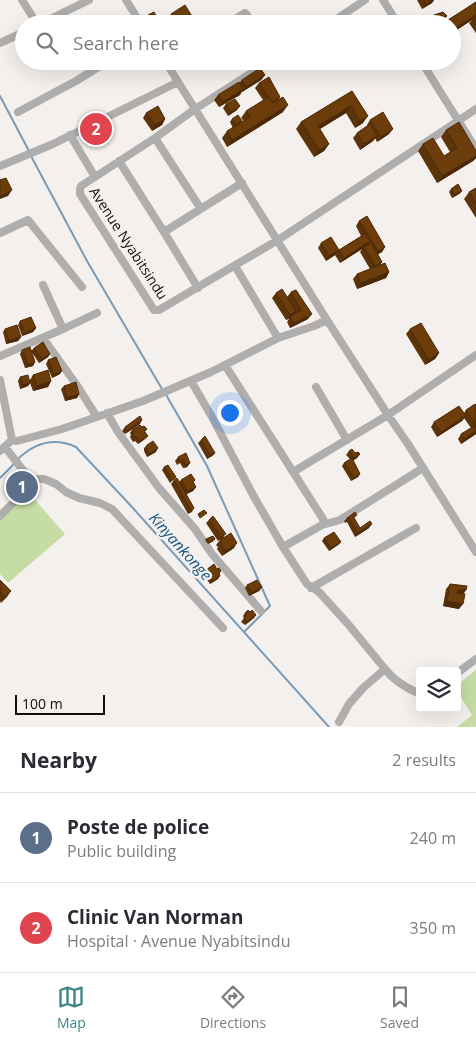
<!DOCTYPE html>
<meta charset="utf-8">
<style>
:root{--surface:#fff;--page:#f7f7f7;--text:#2b2b33;--muted:#7c7c81;--line:#e1e1e2;--accent:#3b8483}
body{margin:0;font-family:"Open Sans",sans-serif;background:var(--page);color:var(--text)}
.controls{position:absolute;right:15px;bottom:15px;display:grid;overflow:hidden;border-radius:5px;box-shadow:0 5px 20px #0002}
.controls button{width:45px;height:45px;display:grid;place-items:center;padding:0;border:0;border-bottom:1px solid var(--line);background:var(--surface);color:var(--text);font:25px sans-serif}
.scale{position:absolute;left:15px;bottom:12px;width:90px;box-sizing:border-box;padding-left:5px;border:2px solid #100e0e;border-top:0;font-size:14px;line-height:18px;white-space:nowrap;color:#100e0e;-webkit-text-stroke:4px #f4f0ee;paint-order:stroke}
.you{position:absolute;left:229px;top:412px;width:18px;height:18px;margin:-12px;border:4px solid #fff;border-radius:50%;background:#1a73e8;box-shadow:0 0 0 8px #1a73e833}
.badge{display:grid;place-items:center;width:32px;height:32px;border-radius:50%;background:var(--accent);color:#fff;font-size:16px;font-weight:700}
.pin{position:absolute;translate:-50% -50%;border:2px solid #fff;box-shadow:0 1px 5px #0006}
.list{margin:0;padding:0;list-style:none}
h2{display:flex;justify-content:space-between;align-items:center;height:65px;margin:0;padding:0 20px;font-size:21px}
h2 small{font-size:16px;font-weight:400;color:var(--muted)}
.list li{display:grid;grid-template-columns:32px 1fr auto;gap:15px;align-items:center;box-sizing:border-box;height:90px;padding:0 20px;border-top:1px solid var(--line)}
.list b{display:block;font-size:19px;white-space:nowrap}
.list p{margin:0;font-size:16px;white-space:nowrap;color:var(--muted)}
.list em{font-size:16px;font-style:normal;color:var(--muted)}
.icon{flex:none;width:28px;height:28px;fill:none;stroke:currentColor;stroke-width:2;stroke-linecap:round;stroke-linejoin:round}
.map{position:relative;flex:none;width:476px;height:727px;overflow:hidden}
.search{position:absolute;background:var(--surface);box-shadow:0 5px 20px #0002;left:15px;right:15px;top:15px;height:55px;display:flex;align-items:center;gap:12px;box-sizing:border-box;padding:0 18px;border-radius:28px;color:var(--muted);font-size:19px}
.sheet{height:245px;background:var(--surface)}
nav{display:flex;justify-content:space-around;align-items:center;box-sizing:border-box;height:70px;border-top:1px solid var(--line);background:var(--surface);font-size:14px;color:var(--muted)}
nav a{display:grid;justify-items:center;gap:2px}
nav .on{color:var(--accent)}
.map>svg:first-child{display:block}
</style>
<div class="map">
<svg width="476" height="727" viewBox="0 0 476 727">
<rect width="100%" height="100%" fill="#f4f0ee"/>
<path fill="#c5dca5" d="M28,492L65,534L8,583L0,574V517Z
M476,670V727H457L472,715L457,691V685Z"/>
<g fill="none" stroke-linecap="round" stroke-linejoin="round">
<path stroke="#7a9ab5" stroke-width="2" d="M0,96L29,151
M31,156L87,261L162,389
M165,393L207,466L270,606L244,632
M17,460C34,443 54,437 76,447L132,507L329,727
M0,478L14,464"/>
<path stroke="#afaead" stroke-width="8" d="M22,0L37,24
M126,0L141,24
M383,0L398,24
M40,24L89,0
M239,24L237,18L245,13L247,15L253,24
M329,24L365,0
M0,43L24,32
M165,61L327,320L388,415L408,444L476,552
M270,61L195,109L155,138L81,186L80,189V194L154,310H159L278,240L476,109
M421,61L476,149
M18,112L76,81L108,61
M70,135L95,177
M155,138L201,209
M119,161L164,232L198,288
M0,166L53,144L178,82
M164,232L242,183
M0,233L28,220L82,287
M235,266L278,338
M43,285L63,329
M43,338L76,384L97,417
M0,356L63,329L97,313
M225,365L323,519L324,523L322,525L283,547
M0,380L12,440
M191,381L212,417L253,495L283,547L307,584L319,592L348,624L385,669L363,688L349,704L339,722
M316,387L347,440
M107,413L118,432L159,488L195,529L212,554L261,611
M5,447L32,482
M0,451L12,440L17,441L62,429L143,401L211,372L278,338L314,326L327,320
M293,472L388,415L476,355
M0,516L24,492L32,482L38,479H44L56,484L66,492L79,498L100,503L112,509L223,628
M322,525L340,520L423,468
M311,588L416,528
M385,669C394,681 406,688 420,694
M457,673L476,659"/>
</g>
<path fill="#5d3409" d="M417,0H434L432,3L422,9Z
M476,2V33L469,23L472,20L452,33V24H445L448,20Z
M171,14L193,18L188,24H170L167,19Z
M148,15L161,24H149L146,19Z
M265,75L261,80L242,92V91L240,95L219,107L214,100L218,95L239,83L242,80Z
M259,83L280,97L279,99L283,112L227,147L222,138L227,131L233,128L230,122L232,119L240,123L244,121L241,118L246,111L263,100L255,88Z
M352,91L363,123L355,128L346,113L320,129L329,144L324,151L314,157L296,129L301,122Z
M226,104L237,110L228,116L223,108Z
M146,113L165,119L162,125L152,131L143,118Z
M370,120L389,134L377,142L375,138L373,141L360,150L353,138L357,133L367,126V125Z
M446,130L476,151V158L473,161L437,183L418,151L423,144L444,156L450,152L441,137Z
M476,188V218L464,199L469,192Z
M451,189L462,191L459,194L452,198L449,192Z
M359,221L385,247L382,252L378,254L382,262L380,265L389,272L386,278L357,289L353,279L357,274L370,269L360,252L362,249L340,263L335,255L339,250L361,236L356,226Z
M321,243L339,250L335,255L326,261L318,248Z
M291,292L308,319L290,328L287,322L289,319L286,320L272,298L276,293L287,297Z
M20,321L36,328L33,332L22,336L18,325Z
M5,329L21,337L18,341L6,344L3,332Z
M410,329L439,353L435,359L425,365L406,334Z
M34,348L50,354L48,357L39,363L31,351Z
M22,350L35,362L33,366L25,368L20,354Z
M48,360L60,374L52,378L46,364Z
M33,375L51,381L48,387L33,391L30,383L28,386L20,389L18,381L20,377L30,380Z
M64,386L79,394L77,398L65,401L61,389Z
M476,405V434L461,444L458,439L461,434L471,428L464,418L462,421L437,437L431,427L434,422L464,413L466,410Z
M140,424L125,434L122,431L125,427Z
M142,427L147,429L145,432V439L138,444L135,441L133,442L130,437L131,435L130,433L132,430Z
M201,440L215,453L212,456L207,459L198,443Z
M147,445L156,452L147,457L144,451V448Z
M349,451L360,454L357,458L353,460L360,474L358,477L351,481L342,466L344,463L350,459L346,455Z
M178,457L190,463L187,467L183,468L180,463L177,465L175,461Z
M164,467L176,477L170,483L162,470Z
M174,480L179,482L181,480H195L193,482L196,487L193,491L186,494L194,508L192,512L188,514L171,484Z
M29,482L27,486L20,492L15,486L17,483Z
M357,515L354,518L360,528H369L355,537L347,522L345,523L344,521L347,518Z
M209,520L234,548L222,556L217,549L218,547L216,545L220,540L223,538L218,541L206,523Z
M324,538L341,542L338,545L329,551L322,541Z
M206,539L214,541L208,544L205,540Z
M217,569L219,574L218,579L210,584L203,574L206,570Z
M0,580L11,591L7,597L1,603L0,601Z
M450,584L466,590L463,594L459,609L443,606L446,589Z
M247,585L262,587L259,591L249,596L245,588Z
M250,612L256,615L254,618L245,625L241,622L244,618L243,616L245,613Z"/>
<path fill="#4c2a08" d="M432,0H434L432,3L422,9L426,4Z
M476,15V18H473L472,20L452,33L454,29Z
M447,16L443,22L439,24H435Z
M193,18L188,24H183Z
M265,75L261,80L242,92L246,87Z
M243,89L240,95L219,107L223,102Z
M288,105L283,112L227,147L232,140Z
M240,106L237,110L228,116L231,112Z
M351,106L346,113L313,133L318,126Z
M368,116L363,123L355,128L360,121Z
M165,119L162,125L152,131L155,125Z
M393,129L389,134L377,142L381,137Z
M377,136L373,141L360,150L364,144Z
M329,144L324,151L314,157L319,150Z
M476,156V158L473,161L437,183L442,176Z
M12,190L8,196L0,199V196Z
M462,191L459,194L452,198L455,195Z
M370,241L366,247H364L362,249L340,263L344,258Z
M385,247L382,252L374,257L378,251Z
M339,250L335,255L326,261L329,256Z
M389,272L386,278L357,289L361,283Z
M296,311L293,317H290L286,320L290,315Z
M312,314L308,319L290,328L294,323Z
M36,328L33,332L22,336L25,333Z
M21,337L18,341L6,344L9,341Z
M439,353L435,359L425,365L429,360Z
M50,354L48,357L39,363L42,359Z
M35,362L33,366L25,368L28,365Z
M62,371L60,374L52,378L54,374Z
M51,381L48,387L33,391L37,386Z
M30,383L28,386L20,389L23,385Z
M79,394L77,398L65,401L67,398Z
M466,416L462,421L437,437L441,432Z
M142,420L140,424L125,434L127,431Z
M476,431V434L461,444L464,439Z
M148,436L145,439L138,444L140,441Z
M158,448L156,452L147,457L149,454Z
M215,453L212,456L207,459L210,455Z
M360,454L357,458L351,462L354,458Z
M190,463L187,467L183,468L186,465Z
M360,474L358,477L351,481L354,478Z
M196,487L193,491L185,495L187,491Z
M372,524L369,528L355,537L358,533Z
M341,542L338,545L329,551L331,548Z
M237,543L234,548L222,556L226,551Z
M220,576L218,579L210,584L213,581Z
M262,587L259,591L249,596L252,593Z
M458,590H466L462,596L454,595Z
M447,601L463,604L459,609L443,606Z
M256,615L254,618L245,625L247,622Z"/>
<path fill="#6c3c0b" stroke="#4c2a08" d="M424,0H432L426,4Z
M476,2V15L454,29L452,26V24H451L448,20Z
M185,5L193,18L183,24H177L171,14Z
M154,12L161,24H154L148,15Z
M443,12L447,16L435,24H418L428,17Z
M476,16V22L473,18Z
M260,68L265,75L246,87L242,80Z
M269,77L280,97L272,102L259,83Z
M239,82L243,89L223,102L218,95Z
M352,91L368,116L360,121L351,106L318,126L329,144L319,150L301,122Z
M269,97L273,103L283,97L288,105L232,140L227,131L250,117L246,111Z
M235,99L240,106L231,112L226,104Z
M158,106L165,119L155,125L146,113Z
M383,112L393,129L381,137L370,120Z
M238,115L242,121L236,125L232,119Z
M459,122L476,151V156L442,176L423,144L433,138L444,156L457,148L446,130Z
M370,124L377,136L364,144L357,133Z
M6,178L12,190L0,196V180Z
M458,184L462,191L455,195L451,189Z
M476,188V203L469,192Z
M367,216L385,247L378,251L359,221Z
M365,234L370,241L344,258L339,250Z
M331,237L339,250L329,256L321,243Z
M371,243L382,262L375,266L364,247Z
M385,263L389,272L361,283L357,274Z
M282,289L296,311L290,315L276,293Z
M296,290L312,314L294,323L290,317L301,310L291,292Z
M31,317L36,328L25,333L20,321Z
M421,323L439,353L429,360L410,329Z
M17,325L21,337L9,341L5,329Z
M43,342L50,354L42,359L34,348Z
M30,347L35,362L28,365L22,350Z
M56,357L62,371L54,374L48,360Z
M48,370L51,381L37,386L33,375Z
M28,375L30,383L23,385L20,377Z
M76,382L79,394L67,398L64,386Z
M475,404L476,405V431L464,439L461,434L476,425L466,410Z
M459,406L466,416L441,432L434,422Z
M140,416L142,420L127,431L125,427Z
M140,425L142,427L144,426L147,429L144,431L148,436L140,441L137,437L136,438L132,433L134,432L132,430Z
M205,436L215,453L210,455L201,440Z
M153,441L158,448L149,454L146,448L147,445Z
M352,449L355,453L358,452L360,454L354,458L349,451Z
M186,453L190,463L186,465L183,459L180,461L178,457Z
M352,458L360,474L354,478L344,463Z
M168,465L176,477L172,480L164,467Z
M191,474L195,480L193,482L196,487L187,491L181,480Z
M24,477L29,482L22,489L17,483Z
M177,478L194,508L191,511L174,480Z
M204,510L207,513L200,518L198,514Z
M355,512L357,515L353,516L360,528L370,521L372,524L358,533L349,518L348,519L347,518Z
M213,516L226,534L221,537L209,520Z
M334,532L341,542L331,548L324,538Z
M231,533L237,543L226,551L220,543L222,542L220,540Z
M213,536L215,539L209,543L206,539Z
M214,564L217,569L219,568L221,571L219,573L220,576L213,581L206,570Z
M0,580L11,591L5,597L0,592Z
M257,580L262,587L252,593L247,585Z
M450,584L467,586L466,590H458L457,593L465,594L463,604L447,601Z
M248,610L250,612L252,610L256,615L247,622L244,618L246,615L245,613Z"/>
<g text-anchor="middle" dominant-baseline="central" stroke-width="5" stroke-linejoin="round" paint-order="stroke">
<g font-size="14" fill="#100e0e" stroke="#f4f0ee">
<text transform="translate(129 243) rotate(57)">Avenue Nyabitsindu</text>
</g>
<g font-size="15" font-style="italic" fill="#145480" stroke="#f4f0ee">
<text transform="translate(181 546) rotate(48)">Kinyankonge</text>
</g>
</g>
</svg>
<div class="controls">
<button><svg class="icon" aria-label="layers" viewBox="0 0 24 24"><path d="M12 4l9 5-9 5-9-5zM3 14l9 5 9-5"/></svg></button>
</div>
<div class="scale">100 m</div>
<div class="you"></div>
<div class="pin badge" style="left:22px;top:487px;background:#5c6f8a">1</div>
<div class="pin badge" style="left:96px;top:129px;background:#e0444e">2</div>
<div class="search"><svg class="icon" aria-label="search" viewBox="0 0 24 24"><circle cx="10" cy="10" r="6"/><path d="M15 15l6 6"/></svg>Search here</div>
</div>
<section class="sheet">
<h2>Nearby<small>2 results</small></h2>
<ul class="list">
<li><span class="badge" style="background:#5c6f8a">1</span><div><b>Poste de police</b><p>Public building</p></div><em>240 m</em></li>
<li><span class="badge" style="background:#e0444e">2</span><div><b>Clinic Van Norman</b><p>Hospital · Avenue Nyabitsindu</p></div><em>350 m</em></li>
</ul>
</section>
<nav>
<a class="on"><svg class="icon" aria-label="map" viewBox="0 0 24 24"><path d="M3 6l6-2 6 2 6-2v14l-6 2-6-2-6 2zM9 4v14M15 6v14"/></svg>Map</a>
<a><svg class="icon" aria-label="directions" viewBox="0 0 24 24"><path d="M12 3l9 9-9 9-9-9zM9 14v-3h6M13 9l2 2-2 2"/></svg>Directions</a>
<a><svg class="icon" aria-label="saved" viewBox="0 0 24 24"><path d="M7 4h10v16l-5-4-5 4z"/></svg>Saved</a>
</nav>
